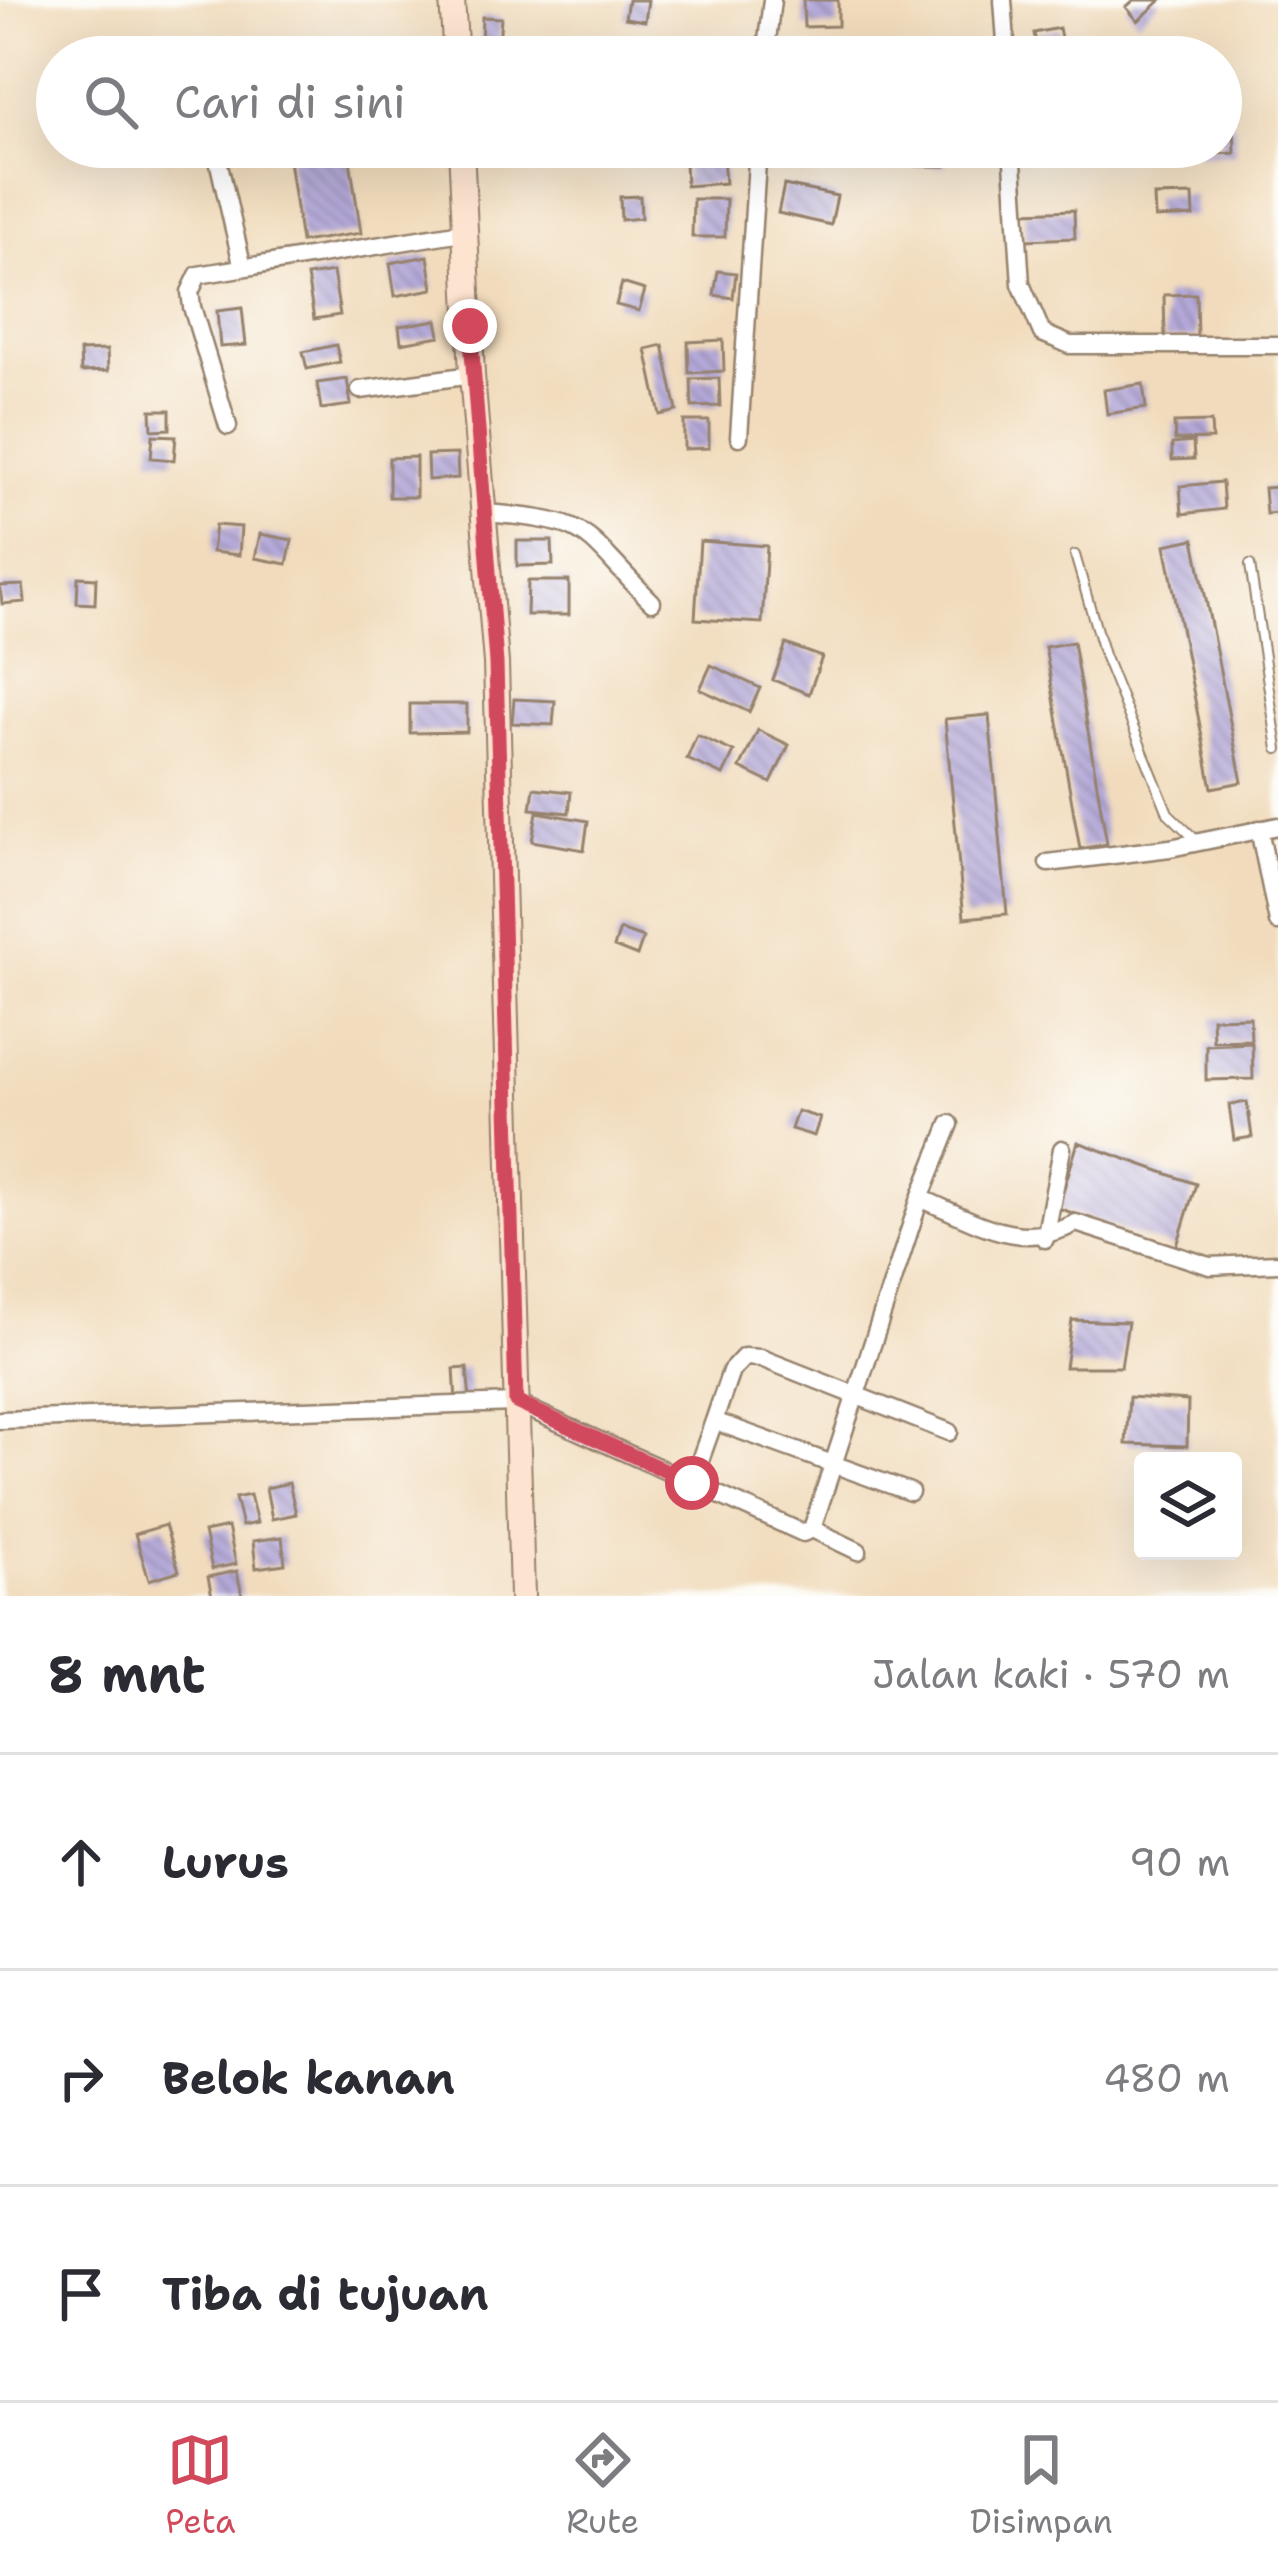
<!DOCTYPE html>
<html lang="id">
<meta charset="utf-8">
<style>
:root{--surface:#fff;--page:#f2f2f3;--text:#2b2b33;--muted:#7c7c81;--line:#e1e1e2;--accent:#d1495b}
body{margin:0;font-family:"Shantell Sans",sans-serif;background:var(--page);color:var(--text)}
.controls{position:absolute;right:36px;bottom:36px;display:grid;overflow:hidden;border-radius:12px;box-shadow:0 12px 48px #0002}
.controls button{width:108px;height:108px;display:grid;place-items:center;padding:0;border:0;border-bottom:3px solid var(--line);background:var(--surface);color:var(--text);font:60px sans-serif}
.stop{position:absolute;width:36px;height:36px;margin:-27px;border:9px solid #d1495b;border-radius:50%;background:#fff}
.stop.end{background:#d1495b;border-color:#fff;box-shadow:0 3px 12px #0008}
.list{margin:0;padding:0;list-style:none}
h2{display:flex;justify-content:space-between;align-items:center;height:156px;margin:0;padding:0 48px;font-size:51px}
h2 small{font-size:39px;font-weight:400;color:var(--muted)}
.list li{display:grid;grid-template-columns:78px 1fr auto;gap:36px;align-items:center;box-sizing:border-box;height:216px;padding:0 48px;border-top:3px solid var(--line)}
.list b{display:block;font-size:45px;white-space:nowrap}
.list em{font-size:39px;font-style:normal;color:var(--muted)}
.icon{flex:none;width:66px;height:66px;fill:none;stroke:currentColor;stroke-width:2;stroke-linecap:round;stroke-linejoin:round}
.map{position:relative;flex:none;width:1278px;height:1596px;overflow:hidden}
.search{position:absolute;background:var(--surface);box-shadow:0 12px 48px #0002;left:36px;right:36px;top:36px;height:132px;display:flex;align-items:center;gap:30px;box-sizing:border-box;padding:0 42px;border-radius:66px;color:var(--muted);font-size:45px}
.sheet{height:804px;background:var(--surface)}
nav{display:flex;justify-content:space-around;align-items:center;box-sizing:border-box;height:168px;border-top:3px solid var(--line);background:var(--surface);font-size:33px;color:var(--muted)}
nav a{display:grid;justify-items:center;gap:6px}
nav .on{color:var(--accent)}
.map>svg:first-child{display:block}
</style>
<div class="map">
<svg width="1278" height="1596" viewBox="0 0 1278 1596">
<defs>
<pattern id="building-back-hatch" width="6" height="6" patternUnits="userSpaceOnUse" patternTransform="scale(3)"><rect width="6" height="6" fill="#b4a9d9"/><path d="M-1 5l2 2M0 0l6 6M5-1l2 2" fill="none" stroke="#948aaf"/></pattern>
</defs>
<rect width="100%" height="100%" fill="#fdfcf7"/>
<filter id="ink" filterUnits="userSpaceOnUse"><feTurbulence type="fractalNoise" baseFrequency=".00833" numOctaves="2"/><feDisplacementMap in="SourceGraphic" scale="24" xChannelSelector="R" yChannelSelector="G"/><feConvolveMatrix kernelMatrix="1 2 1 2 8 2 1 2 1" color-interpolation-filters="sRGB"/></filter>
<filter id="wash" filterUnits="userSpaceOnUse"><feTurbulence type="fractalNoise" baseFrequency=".004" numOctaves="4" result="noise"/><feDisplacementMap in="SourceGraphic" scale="48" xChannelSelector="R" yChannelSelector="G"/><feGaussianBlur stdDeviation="2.7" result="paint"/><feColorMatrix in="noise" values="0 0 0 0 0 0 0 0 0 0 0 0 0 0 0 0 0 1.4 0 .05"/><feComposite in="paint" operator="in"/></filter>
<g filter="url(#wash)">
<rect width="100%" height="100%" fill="#f1dbbc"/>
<g id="blocks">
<path fill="url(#building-back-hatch)" d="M628,0H648L645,21L625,18Z
M803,0H838V26L804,27Z
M1134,0H1161L1138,21L1126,7Z
M482,17L501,18L499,44L481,43Z
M1059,28L1062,43L1037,48L1034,33Z
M749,42L751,57H705L704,46Z
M678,43V57H648L647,45Z
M1234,123L1235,153L1199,155V147H1221V124Z
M287,147H348L361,233L301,242Z
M596,147H626L628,151L602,161Z
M915,147H946V166H916Z
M723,158L725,183L686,186L685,161Z
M784,185L837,196L831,225L778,213Z
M1193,195L1194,216L1155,218L1154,196Z
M640,196L641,218L621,220L620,197Z
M693,199H726L725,237H692Z
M1074,210L1075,238L1026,240L1025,212Z
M428,256L433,289L395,296L390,263Z
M718,271L736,273L733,298L714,295Z
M333,272L340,315L314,319L307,276Z
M622,283L645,290L639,311L616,305Z
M1196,294L1197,338L1165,339L1164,295Z
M242,308L246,345L220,347L217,311Z
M437,320L440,336L401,343L399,326Z
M723,340L724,371L689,373L688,342Z
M336,345L340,362L307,369L303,352Z
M663,345L677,411L660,415L646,349Z
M107,350L108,371L81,372L80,351Z
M719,378L720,406L692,407L691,379Z
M347,379L351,405L321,409L317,383Z
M1143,384L1146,408L1107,414L1104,390Z
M151,410H170V429L152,430Z
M684,421H709V448L684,449Z
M1211,422L1212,439L1175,440L1174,423Z
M153,435L176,436L174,460L151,458Z
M1193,442L1194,459L1172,460V444Z
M457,454L458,478L428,480L427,455Z
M416,457V497H389V458Z
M1222,482L1224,509L1182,514L1180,486Z
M1278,487V513L1266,514L1264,488Z
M215,525L241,527L239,555L212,552Z
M260,534L292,540L287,564L255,558Z
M1194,539L1242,782L1212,788L1165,545Z
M517,541H552L553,565L517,566Z
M700,541L767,546L762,623L695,619Z
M78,577L96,578L95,604L77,603Z
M528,581H569V615H527Z
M23,585L25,602L2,604L0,586Z
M1073,642L1107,844L1080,849L1045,647Z
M786,644L822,657L809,694L773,680Z
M711,665L760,688L749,712L700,689Z
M514,699L555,701L553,725L512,723Z
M410,704H467V732L410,733Z
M989,715L1007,914L964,918L945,719Z
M758,730L789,745L771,783L740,768Z
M697,735L734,752L723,775L687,759Z
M534,788L571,792L569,813L531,809Z
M537,812L588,821L584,850L532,841Z
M620,930L643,938L637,956L614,947Z
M1250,1017L1251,1040L1213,1041L1212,1018Z
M1252,1043L1253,1079L1206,1080V1045Z
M1247,1102L1252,1137L1234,1140L1229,1105Z
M797,1111L820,1118L814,1136L791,1129Z
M1078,1142L1196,1184L1176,1249L1058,1208Z
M1072,1320L1128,1322L1121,1367H1065Z
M467,1368L470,1400L456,1401L454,1369Z
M1129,1397L1188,1401L1187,1446L1126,1444Z
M289,1483L296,1514L272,1519L266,1488Z
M250,1495L257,1523L242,1526L235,1498Z
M165,1525L179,1571L149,1580L135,1534Z
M228,1527L236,1564L212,1569L204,1532Z
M282,1537L285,1564L256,1568L253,1541Z
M237,1571L242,1596H212L208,1577Z"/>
</g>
</g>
<g filter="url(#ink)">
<use href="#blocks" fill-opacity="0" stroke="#96826d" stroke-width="3"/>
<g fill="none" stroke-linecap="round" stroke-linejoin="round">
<g stroke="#96826d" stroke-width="12">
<path id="lane" d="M1075,555L1104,655L1168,813L1196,840
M1250,565L1278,749"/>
</g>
<g stroke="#96826d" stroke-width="21">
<path id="street" d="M1003,0L1007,57
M765,57L772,0
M215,147L242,264
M1012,147L1021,284L1042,333L1070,345H1278
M360,390L472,375
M228,426L192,307L190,292L198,275L468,231
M739,437L758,147
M487,513C599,523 577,529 652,602
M1259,829L1278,922
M1048,863L1170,848L1278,826
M920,1198L950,1124
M1045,1239L1062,1149
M0,1420L516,1403L803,1533L812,1529L920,1198C975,1221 1020,1253 1076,1223L1210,1266L1278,1263
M714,1421L731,1371L744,1357L761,1358L949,1432
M692,1483L714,1421L910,1492
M812,1529L858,1551"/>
</g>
<g stroke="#96826d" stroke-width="28">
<path id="secondary" d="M452,0L456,57
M461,147L472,375L496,663L522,1596"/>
</g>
<use href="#lane" stroke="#fff" stroke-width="8"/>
<use href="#street" stroke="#fff" stroke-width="16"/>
<use href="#secondary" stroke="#fde4d0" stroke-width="24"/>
</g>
</g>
<g fill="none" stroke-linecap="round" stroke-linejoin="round" filter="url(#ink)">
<path stroke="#d1495b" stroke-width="15" d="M470,326L496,663L516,1402L692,1483"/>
</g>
</svg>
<div class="controls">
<button><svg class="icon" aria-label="layers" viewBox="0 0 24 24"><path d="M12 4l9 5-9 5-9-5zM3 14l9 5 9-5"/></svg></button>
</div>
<div class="stop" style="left:692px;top:1483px"></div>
<div class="stop end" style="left:470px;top:326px"></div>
<div class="search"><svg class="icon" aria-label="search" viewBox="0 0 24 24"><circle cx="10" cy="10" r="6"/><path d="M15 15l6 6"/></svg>Cari di sini</div>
</div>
<section class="sheet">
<h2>8 mnt<small>Jalan kaki · 570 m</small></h2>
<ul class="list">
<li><svg class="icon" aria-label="ahead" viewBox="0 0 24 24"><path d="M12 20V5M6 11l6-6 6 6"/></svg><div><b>Lurus</b></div><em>90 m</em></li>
<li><svg class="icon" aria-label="right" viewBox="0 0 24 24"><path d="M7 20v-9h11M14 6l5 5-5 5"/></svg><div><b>Belok kanan</b></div><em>480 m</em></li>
<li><svg class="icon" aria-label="arrive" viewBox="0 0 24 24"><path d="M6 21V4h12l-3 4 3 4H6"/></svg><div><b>Tiba di tujuan</b></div></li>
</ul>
</section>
<nav>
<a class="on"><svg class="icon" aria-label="map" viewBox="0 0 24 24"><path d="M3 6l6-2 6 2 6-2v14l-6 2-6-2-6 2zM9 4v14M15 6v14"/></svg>Peta</a>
<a><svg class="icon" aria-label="directions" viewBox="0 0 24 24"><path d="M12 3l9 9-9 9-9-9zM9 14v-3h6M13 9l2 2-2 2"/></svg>Rute</a>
<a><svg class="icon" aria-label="saved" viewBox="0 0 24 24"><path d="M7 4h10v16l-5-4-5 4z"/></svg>Disimpan</a>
</nav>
